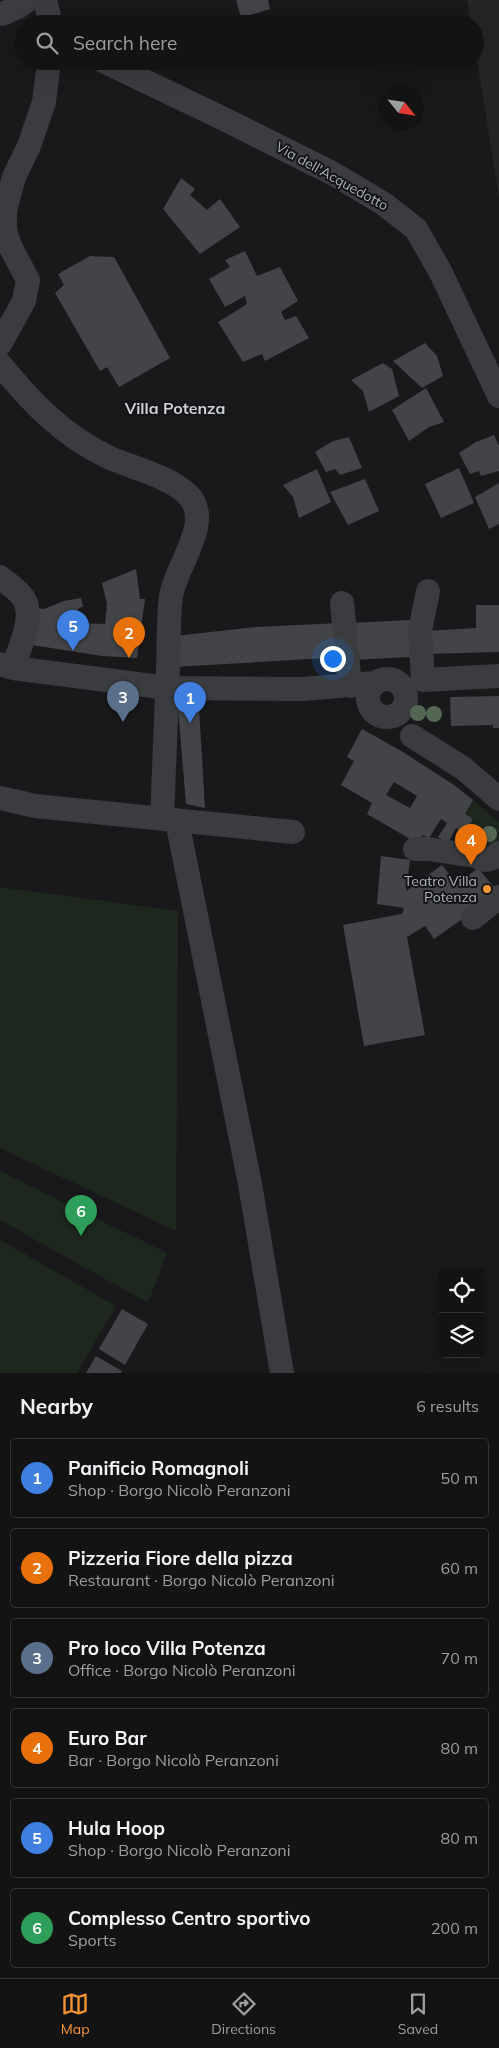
<!DOCTYPE html>
<meta charset="utf-8">
<style>
:root{--surface:#131314;--page:#202022;--text:#f1f3f6;--muted:#9d9ea0;--line:#323234;--accent:#f99533}
body{margin:0;font-family:Mulish,sans-serif;background:var(--page);color:var(--text)}
.controls{position:absolute;right:15px;bottom:15px;display:grid;overflow:hidden;border-radius:5px;box-shadow:0 5px 20px #0002}
.controls button{width:45px;height:45px;display:grid;place-items:center;padding:0;border:0;border-bottom:1px solid var(--line);background:var(--surface);color:var(--text);font:25px sans-serif}
.compass{position:absolute;left:379px;top:85px;width:45px;height:45px;border-radius:50%;background:var(--surface);box-shadow:0 5px 20px #0002;rotate:120deg}
.you{position:absolute;left:332px;top:658px;width:18px;height:18px;margin:-12px;border:4px solid #fff;border-radius:50%;background:#1a73e8;box-shadow:0 0 0 8px #1a73e833}
.badge{display:grid;place-items:center;width:32px;height:32px;border-radius:50%;background:var(--accent);color:#fff;font-size:16px;font-weight:700}
.pin{position:absolute;translate:-50% -41px;filter:drop-shadow(0 1px 2px #0008)}
.pin::after{content:'';position:absolute;top:26px;width:18px;height:15px;background:inherit;clip-path:polygon(0 0,100% 0,50% 100%)}
.list{margin:0;padding:0;list-style:none}
h2{display:flex;justify-content:space-between;align-items:center;height:65px;margin:0;padding:0 20px;font-size:21px}
h2 small{font-size:16px;font-weight:400;color:var(--muted)}
.list li{display:grid;grid-template-columns:32px 1fr auto;gap:15px;align-items:center;box-sizing:border-box;height:80px;margin:0 10px 10px;padding:0 10px;border:1px solid var(--line);border-radius:5px}
.list b{display:block;font-size:19px;white-space:nowrap}
.list p{margin:0;font-size:16px;white-space:nowrap;color:var(--muted)}
.list em{font-size:16px;font-style:normal;color:var(--muted)}
.icon{flex:none;width:28px;height:28px;fill:none;stroke:currentColor;stroke-width:2;stroke-linecap:round;stroke-linejoin:round}
.map{position:relative;flex:none;width:499px;height:1373px;overflow:hidden}
.search{position:absolute;background:var(--surface);box-shadow:0 5px 20px #0002;left:15px;right:15px;top:15px;height:55px;display:flex;align-items:center;gap:12px;box-sizing:border-box;padding:0 18px;border-radius:28px;color:var(--muted);font-size:19px}
.sheet{height:605px;background:var(--surface)}
nav{display:flex;justify-content:space-around;align-items:center;box-sizing:border-box;height:70px;border-top:1px solid var(--line);background:var(--surface);font-size:14px;color:var(--muted)}
nav a{display:grid;justify-items:center;gap:2px}
nav .on{color:var(--accent)}
.map>svg:first-child{display:block}
</style>
<div class="map">
<svg width="499" height="1373" viewBox="0 0 499 1373">
<rect width="100%" height="100%" fill="#19191b"/>
<path fill="#252528" d="M467,0H499V196L475,48V24H471Z"/>
<path fill="#1e271e" d="M473,800L499,822V850L460,842L473,819L465,814Z
M0,887L178,911L176,1231L0,1148Z
M0,1171L167,1253L148,1303L0,1220Z
M0,1240L116,1306L77,1373H0Z"/>
<path fill="#434448" fill-rule="evenodd" d="M236,0H268L270,9L241,18Z
M181,178L195,189L190,195L207,210L220,199L240,227L200,254L163,209Z
M245,251L257,276L280,267L298,301L281,312L285,320L296,316L309,338L265,361L262,354L243,362L218,322L247,304L245,296L225,307L209,279L230,267L225,260Z
M90,256L114,257L170,358L119,387L107,367L100,371L55,293L64,285L58,274Z
M425,343L437,356L443,376L422,388L393,361Z
M383,363L392,369L399,396L369,412L363,391L351,380Z
M426,388L444,422L429,427L409,441L392,410Z
M494,435L499,446V471L481,476L479,471L470,474L459,453L476,442Z
M349,437L362,468L340,475L335,469L326,472L315,452L333,441Z
M459,468L474,503L441,518L425,484Z
M317,469L331,502L299,518L293,497L283,485Z
M365,479L379,511L348,525L330,492Z
M499,483V524L489,529L475,497Z
M136,569L140,599H145L137,658L102,656L32,645L34,608L44,609L64,601L81,598L83,606L78,609V623L105,624L107,604L102,583Z
M476,605H499V652L425,654L424,631L476,628Z
M410,620L411,657L351,660L349,623Z
M340,623L343,657L174,667L175,636L256,627Z
M499,696V728H493V725L451,726L450,697Z
M178,708H199L205,808L186,804Z
M362,729L403,752L454,785L473,800L465,814L473,819L464,834L456,828L448,843L438,837L447,823L441,819L429,838L423,835L417,843L367,814L372,803L341,785L354,761L347,757ZM394,782L417,796L410,808L386,795Z
M381,856L410,860L406,891L442,865L457,884L478,868L499,893L434,939L425,926L407,937L425,1035L364,1046L343,925L402,914L404,908L377,904Z
M122,1309L148,1324L125,1365L99,1349Z
M96,1356L122,1371L121,1373H86Z"/>
<g fill="none" stroke-linecap="round" stroke-linejoin="round">
<path stroke="#3a3c40" stroke-width="24" d="M45,0L51,24
M2,14L18,7L28,0
M103,61L226,120L334,174L384,204L416,229L441,273L499,396
M0,344L24,301L28,280L11,248L5,231V210L14,177L29,146L44,102L49,61
M0,364C32,403 62,435 108,457C132,468 168,476 187,494C215,520 176,565 171,596C168,619 169,644 168,668C166,718 164,769 162,819
M0,577C8,584 18,589 24,599C35,618 19,648 13,668
M428,591L420,631L423,680L499,676
M342,603L350,686
M0,664L13,668L168,688L302,689L375,683
M368 698a19 19 0 1 1 38 0a19 19 0 1 1-38 0Z
M412,736L463,768L499,799
M0,798L35,806L293,832
M177,821L250,1184L282,1373
M415,849H428L475,856L486,860L493,858L499,853
M473,918L499,897"/>
</g>
<g fill="#546753">
<circle cx="418" cy="713" r="8"/>
<circle cx="434" cy="714" r="8"/>
<circle cx="489" cy="834" r="8"/>
</g>
<circle fill="#f99533" stroke="#141416" stroke-width="2" cx="487" cy="889" r="5"/>
<g text-anchor="middle" dominant-baseline="central" stroke-width="4" stroke-linejoin="round" paint-order="stroke">
<g font-size="14" fill="#abb2bb" stroke="#141416">
<text transform="translate(332 176) rotate(29)">Via dell'Acquedotto</text>
</g>
<g font-size="14" fill="#abb2bb" stroke="#141416" text-anchor="end">
<text x="477" y="881">Teatro Villa<tspan x="477" dy="16">Potenza</tspan></text>
</g>
<g font-size="16" font-weight="bold" fill="#ccd1d7" stroke="#141416">
<text x="175" y="408">Villa Potenza</text>
</g>
</g>
</svg>
<div class="controls">
<button><svg class="icon" aria-label="locate" viewBox="0 0 24 24"><circle cx="12" cy="12" r="6"/><path d="M12 2v4M12 18v4M2 12h4M18 12h4"/></svg></button>
<button><svg class="icon" aria-label="layers" viewBox="0 0 24 24"><path d="M12 4l9 5-9 5-9-5zM3 14l9 5 9-5"/></svg></button>
</div>
<svg class="compass" viewBox="-18 -18 36 36"><path d="M0-13l5 13h-10z" fill="#e53935"/><path d="M0 13l5-13h-10z" fill="#9d9ea0"/></svg>
<div class="you"></div>
<div class="pin badge" style="left:190px;top:723px;background:#3f7fe0">1</div>
<div class="pin badge" style="left:129px;top:658px;background:#e8710a">2</div>
<div class="pin badge" style="left:123px;top:722px;background:#5c6f8a">3</div>
<div class="pin badge" style="left:471px;top:865px;background:#e8710a">4</div>
<div class="pin badge" style="left:73px;top:651px;background:#3f7fe0">5</div>
<div class="pin badge" style="left:81px;top:1236px;background:#2e9e5b">6</div>
<div class="search"><svg class="icon" aria-label="search" viewBox="0 0 24 24"><circle cx="10" cy="10" r="6"/><path d="M15 15l6 6"/></svg>Search here</div>
</div>
<section class="sheet">
<h2>Nearby<small>6 results</small></h2>
<ul class="list">
<li><span class="badge" style="background:#3f7fe0">1</span><div><b>Panificio Romagnoli</b><p>Shop · Borgo Nicolò Peranzoni</p></div><em>50 m</em></li>
<li><span class="badge" style="background:#e8710a">2</span><div><b>Pizzeria Fiore della pizza</b><p>Restaurant · Borgo Nicolò Peranzoni</p></div><em>60 m</em></li>
<li><span class="badge" style="background:#5c6f8a">3</span><div><b>Pro loco Villa Potenza</b><p>Office · Borgo Nicolò Peranzoni</p></div><em>70 m</em></li>
<li><span class="badge" style="background:#e8710a">4</span><div><b>Euro Bar</b><p>Bar · Borgo Nicolò Peranzoni</p></div><em>80 m</em></li>
<li><span class="badge" style="background:#3f7fe0">5</span><div><b>Hula Hoop</b><p>Shop · Borgo Nicolò Peranzoni</p></div><em>80 m</em></li>
<li><span class="badge" style="background:#2e9e5b">6</span><div><b>Complesso Centro sportivo</b><p>Sports</p></div><em>200 m</em></li>
</ul>
</section>
<nav>
<a class="on"><svg class="icon" aria-label="map" viewBox="0 0 24 24"><path d="M3 6l6-2 6 2 6-2v14l-6 2-6-2-6 2zM9 4v14M15 6v14"/></svg>Map</a>
<a><svg class="icon" aria-label="directions" viewBox="0 0 24 24"><path d="M12 3l9 9-9 9-9-9zM9 14v-3h6M13 9l2 2-2 2"/></svg>Directions</a>
<a><svg class="icon" aria-label="saved" viewBox="0 0 24 24"><path d="M7 4h10v16l-5-4-5 4z"/></svg>Saved</a>
</nav>
